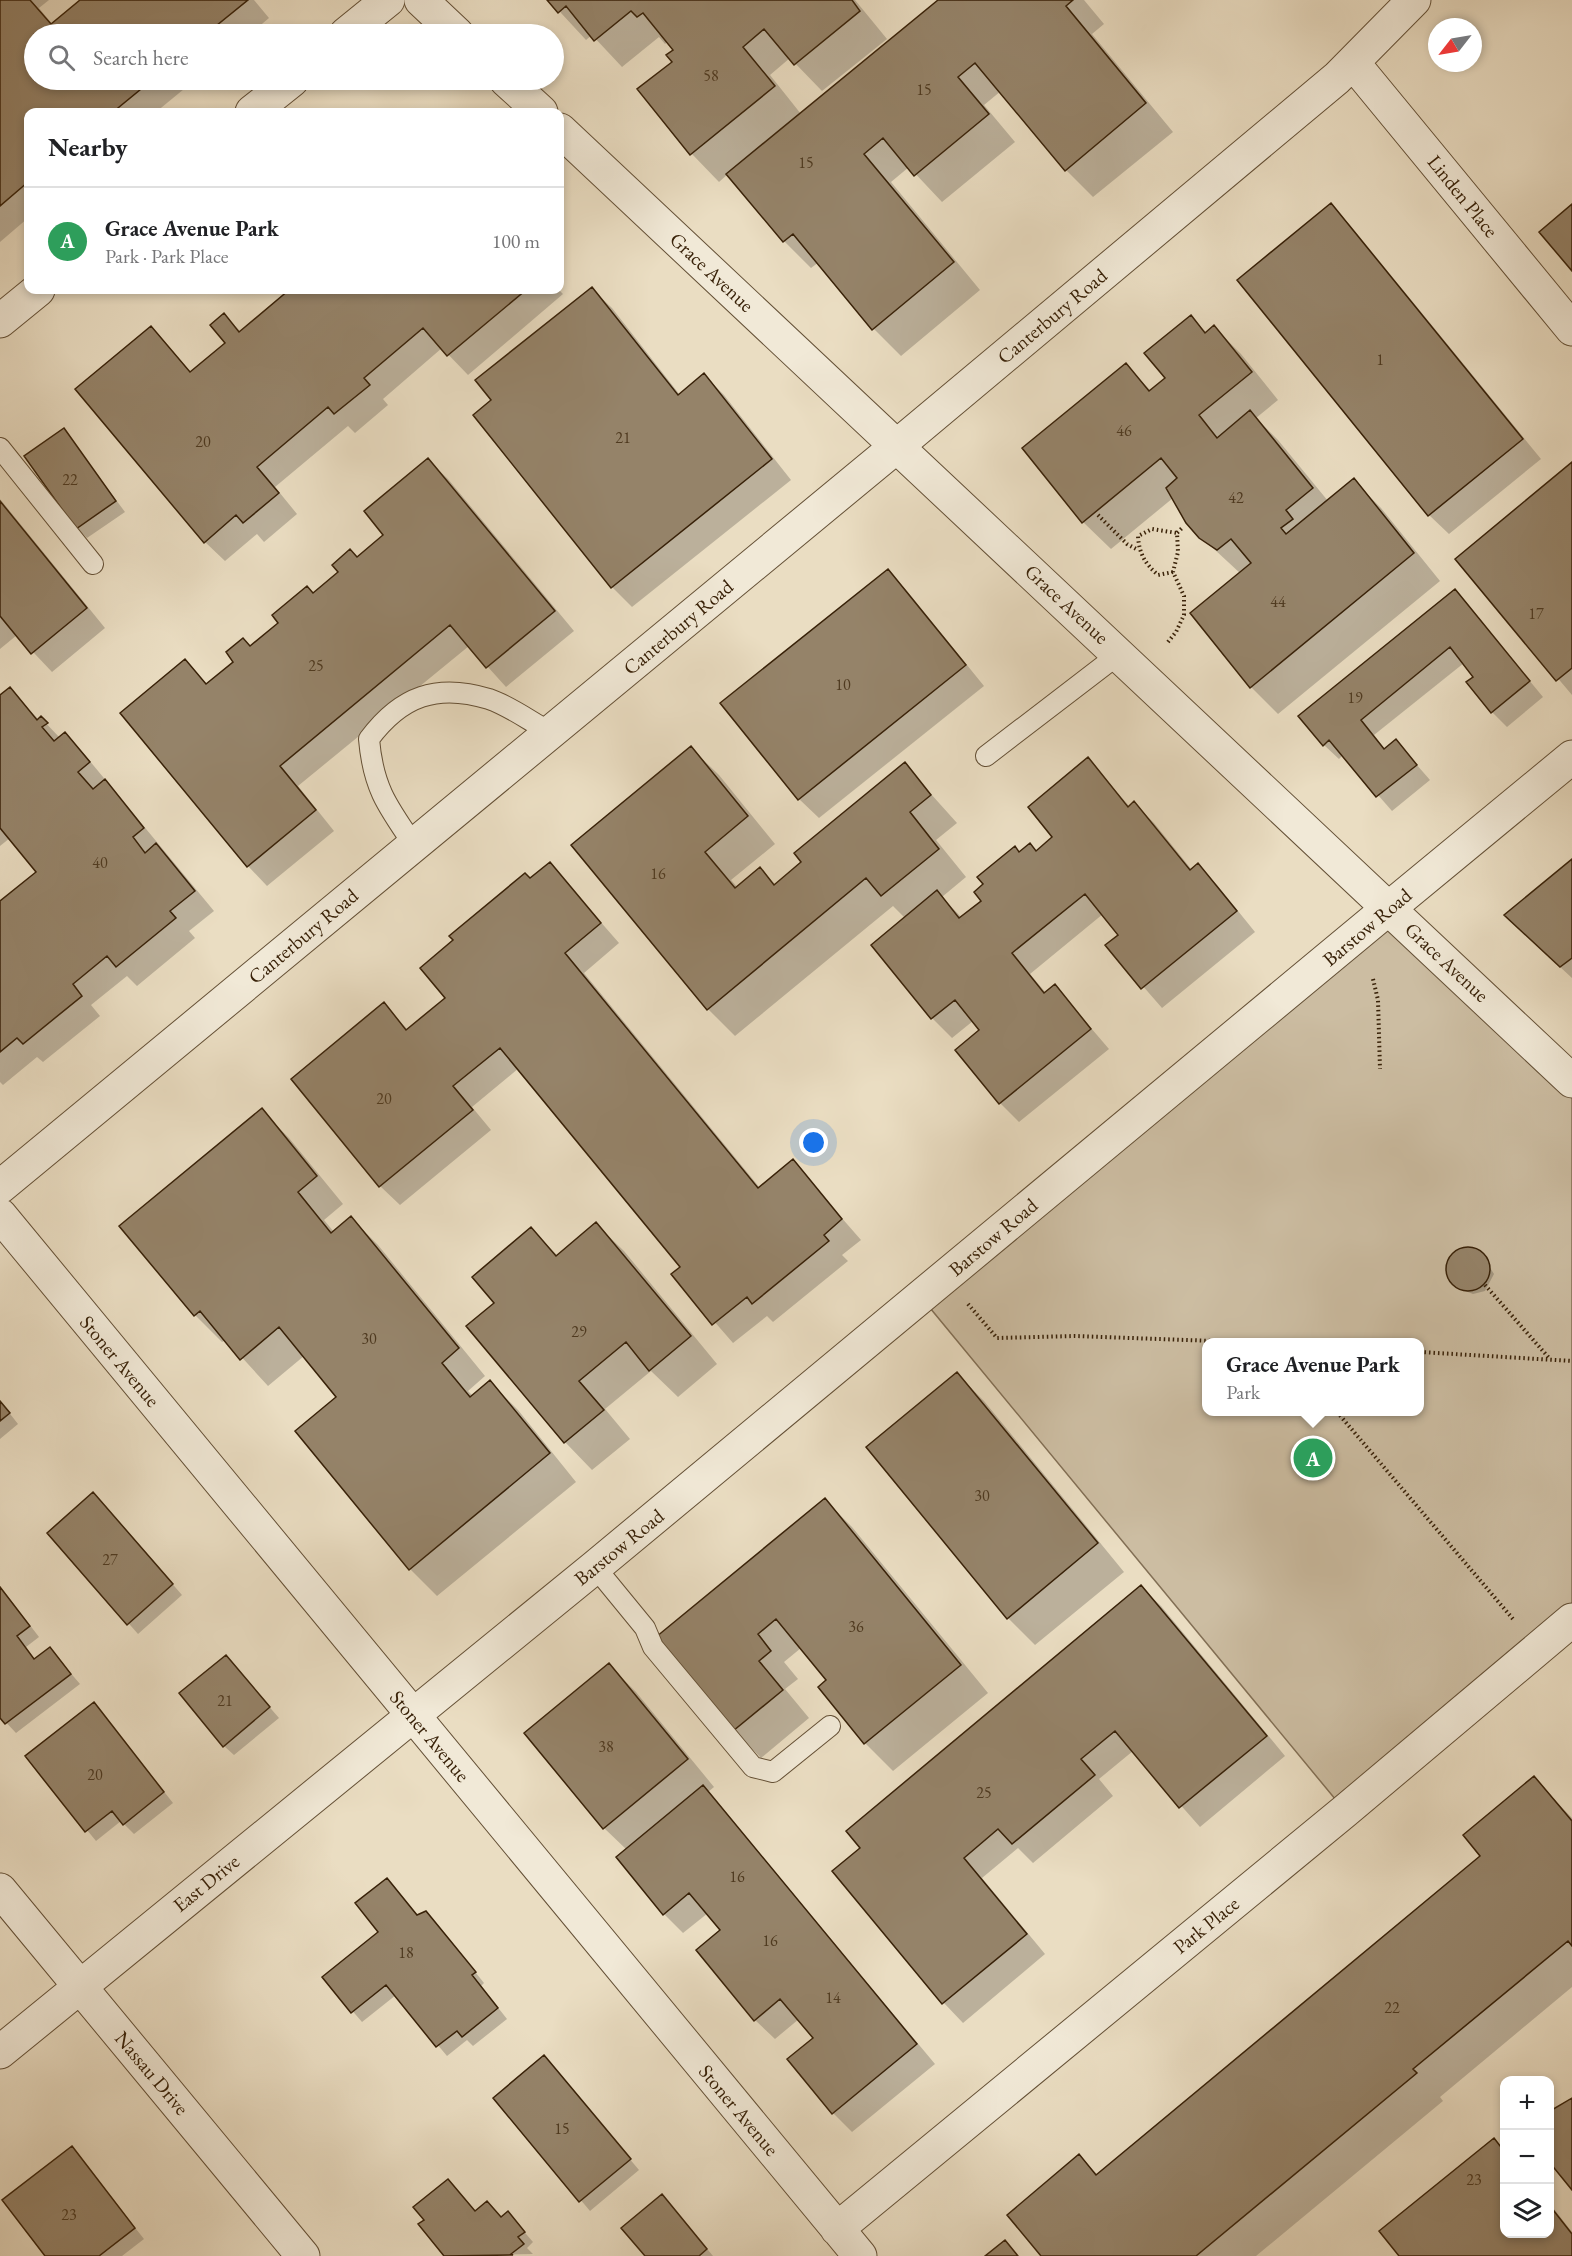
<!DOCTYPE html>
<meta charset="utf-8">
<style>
:root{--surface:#fff;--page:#f2f2f2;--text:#202124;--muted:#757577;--line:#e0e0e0;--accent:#2563eb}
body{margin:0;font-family:"EB Garamond",serif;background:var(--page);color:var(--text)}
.controls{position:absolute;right:18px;bottom:18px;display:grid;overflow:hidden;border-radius:12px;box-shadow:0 3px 9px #0003}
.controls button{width:54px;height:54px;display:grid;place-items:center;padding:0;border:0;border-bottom:2px solid var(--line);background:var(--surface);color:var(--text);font:30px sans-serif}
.compass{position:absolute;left:1428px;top:18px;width:54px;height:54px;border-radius:50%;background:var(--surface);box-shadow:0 3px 9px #0003;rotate:239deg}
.you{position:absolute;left:814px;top:1143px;width:21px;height:21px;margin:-15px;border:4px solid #fff;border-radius:50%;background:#1a73e8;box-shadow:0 0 0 9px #1a73e833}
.badge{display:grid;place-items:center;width:39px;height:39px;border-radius:50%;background:var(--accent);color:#fff;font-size:20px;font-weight:700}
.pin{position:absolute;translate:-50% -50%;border:3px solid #fff;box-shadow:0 2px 6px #0006}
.popup{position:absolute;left:1202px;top:1338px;width:222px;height:78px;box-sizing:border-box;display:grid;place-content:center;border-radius:12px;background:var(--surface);filter:drop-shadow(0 2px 4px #0005);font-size:20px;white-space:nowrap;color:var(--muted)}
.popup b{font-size:22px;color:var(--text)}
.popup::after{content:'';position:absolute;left:50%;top:100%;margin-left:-12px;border:12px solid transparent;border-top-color:var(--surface)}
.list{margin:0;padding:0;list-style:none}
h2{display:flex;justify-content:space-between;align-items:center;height:78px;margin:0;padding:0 24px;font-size:26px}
h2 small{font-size:20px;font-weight:400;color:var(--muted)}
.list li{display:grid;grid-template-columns:39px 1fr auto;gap:18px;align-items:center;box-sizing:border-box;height:108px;padding:0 24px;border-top:2px solid var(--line)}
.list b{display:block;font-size:22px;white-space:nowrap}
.list p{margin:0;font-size:20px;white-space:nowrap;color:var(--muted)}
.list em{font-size:20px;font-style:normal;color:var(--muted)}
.icon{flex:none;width:33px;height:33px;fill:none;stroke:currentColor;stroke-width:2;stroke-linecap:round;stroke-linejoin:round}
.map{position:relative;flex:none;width:1572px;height:2256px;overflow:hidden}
.search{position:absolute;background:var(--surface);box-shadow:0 3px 9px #0003;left:24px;top:24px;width:540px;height:66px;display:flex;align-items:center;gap:15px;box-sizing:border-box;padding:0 21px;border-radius:33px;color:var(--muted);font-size:22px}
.panel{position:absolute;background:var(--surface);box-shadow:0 3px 9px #0003;left:24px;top:108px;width:540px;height:186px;border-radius:12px}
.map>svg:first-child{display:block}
</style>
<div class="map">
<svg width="1572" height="2256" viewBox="0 0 1572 2256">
<rect width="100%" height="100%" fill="#eaddc2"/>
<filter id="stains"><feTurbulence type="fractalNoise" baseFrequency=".00333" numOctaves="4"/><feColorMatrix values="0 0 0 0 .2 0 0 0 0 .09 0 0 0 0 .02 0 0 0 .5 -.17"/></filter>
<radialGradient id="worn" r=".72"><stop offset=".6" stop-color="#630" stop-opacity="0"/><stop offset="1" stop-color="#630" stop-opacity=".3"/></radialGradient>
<path fill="#ccbda2" stroke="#826f55" stroke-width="1.5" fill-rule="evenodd" d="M1389,908L1572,1081V1620L1345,1811L921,1297ZM1206,1342H1420V1412H1206Z"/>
<path fill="#0003" d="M0,0H49L39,8L53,25L83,0H254L269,18L250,34H34V80H195L156,112H28V218L0,242Z
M549,0H855L887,39L822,91L790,58L770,75L801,114L940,0H1084L1104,24L1092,34L1173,132L1093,197L1066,170L1001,91L984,105L1015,142L942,202L909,167L891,182L980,290L901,356L874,329L819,262L811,268L784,241L728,174L719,182L692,154L640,90L674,62L675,50L668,41L665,44L659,37L622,67L592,35L586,40Z
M1331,205L1350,225L1541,459L1449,534L1429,515Z
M592,289L612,308L680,395L704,375L724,395L791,480L632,607L612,587L493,400Z
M292,290H559L563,294L468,375L442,348L383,399L388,405L355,433L348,426L275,487L297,514L264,542L257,534L225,561L205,542L151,328L191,373L227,343L224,315L241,332Z
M1191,317L1207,333L1214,327L1241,354L1278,400L1256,418L1278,440L1328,501L1353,480L1381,508L1440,581L1278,714L1251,687L1241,574L1201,537L1173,498L1111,549L1083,522L1024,449L1126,365L1151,391L1167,378Z
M64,430L125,512L87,538L77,528Z
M428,460L448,479L574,631L506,687L469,646L298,786L334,831L267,886L248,866L122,713L185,661L208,685L386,535Z
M1572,464V695L1457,559Z
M0,499L105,628L52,672L17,635L0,649Z
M888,571L907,591L984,686L819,818L799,799Z
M1455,591L1543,697L1507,727L1492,712L1475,677L1464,663L1374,735L1385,749L1396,741L1430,780L1392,811L1343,755L1339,759L1324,745Z
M10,689L39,720L41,718L60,738L65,734L84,754L214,911L189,931L195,938L137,986L127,976L91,1005L100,1016L43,1062L37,1057L3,1085L0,1082V903L38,872L10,838L0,846V697Z
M691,748L719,775L775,844L731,880L738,888L760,869L776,885L904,764L957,823L936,840L966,877L942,897L962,918L983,901L1020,853L1037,852L1054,838L1088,759L1130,807L1134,803L1154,823L1192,870L1198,865L1217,885L1255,932L1162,1008L1107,945L1120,935L1103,914L1030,974L1046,993L1055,986L1109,1049L1019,1122L1000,1103L981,1031L973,1021L952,1038L932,1018L873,945L905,918L893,906L735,1036L708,1009Z
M1572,861V978L1533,942Z
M550,864L619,943L584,973L760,1188L792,1161L861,1240L842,1255L848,1261L773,1322L767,1316L733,1343L673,1274L682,1267L519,1068L472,1107L491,1130L400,1205L380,1186L384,1004L408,1030L447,999L530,880Z
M261,1110L289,1138L343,1204L324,1220L334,1232L351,1218L378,1245L485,1376L468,1391L473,1396L490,1382L518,1410L576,1482L437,1596L410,1569L339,1397L304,1356L268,1386L226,1340L222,1342L195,1315Z
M596,1224L624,1251L717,1364L678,1397L651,1371L605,1409L630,1439L592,1470L565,1442L468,1326L496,1304L531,1229L558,1256Z
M1468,1248L1480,1252L1494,1274L1485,1291L1473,1294L1460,1289L1448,1272V1265L1455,1253Z
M957,1374L984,1401L1124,1572L1035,1645L1008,1618Z
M0,1401L18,1424L0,1439Z
M825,1500L852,1527L988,1693L893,1771L865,1743L820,1688L828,1680L801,1648L784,1662L798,1679L785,1689L809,1718L761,1758L734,1730L658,1638Z
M103,1504L182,1595L138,1634L49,1533Z
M0,1586L39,1637L26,1647L35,1660L50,1649L80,1684L16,1733L0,1716Z
M1141,1587L1161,1606L1285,1756L1200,1827L1133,1751L1099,1779L1113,1796L1033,1863L1018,1848L982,1878L1045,1954L963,2023L944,2003L834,1871Z
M226,1657L279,1718L234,1755L224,1746Z
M609,1665L636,1692L714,1787L708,1792L935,2064L852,2132L833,2113L815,2039L799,2019L775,2039L755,2020L723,1930L708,1913L683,1933L664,1914L627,1850L604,1828Z
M103,1714L173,1803L134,1834L121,1821L96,1841L27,1757Z
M1534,1778L1572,1818V1987L1440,2097L1443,2101L1256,2256H1043L1079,2156L1098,2175L1482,1856Z
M397,1890L418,1916L426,1912L436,1923L484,1983L481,1986L507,2019L473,2046L467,2040L447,2056L396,1995L362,2022L324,1978L380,1932Z
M544,2057L639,2170L590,2211L495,2098Z
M1572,2100V2187L1550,2160V2112Z
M1494,2140L1504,2151V2234H1550V2204L1572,2232V2256H1401Z
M72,2148L144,2239L122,2256H47Z
M448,2181L476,2212L502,2219L508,2213L533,2242L527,2248L533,2254L445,2256L420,2225L426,2220Z
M662,2196L672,2206L713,2256H647Z"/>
<path fill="#958369" stroke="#382108" stroke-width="1.5" d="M0,0H30L51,24L80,0H248L206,34H34V80H152L113,112H28V182L0,206Z
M547,0H852L860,11L794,65L764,29L743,47L775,86L690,155L637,89L672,62L666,55L673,50L643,13L637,17L631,11L594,41L566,6L558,13Z
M938,0H1073L1066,6L1146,103L1065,171L975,63L958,77L989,114L914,176L883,138L864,154L954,262L872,330L793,234L783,242L726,174Z
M1331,203L1523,439L1428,516L1237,280Z
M1572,204V271L1539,232Z
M592,287L678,395L704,373L772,459L611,588L473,415L491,400L475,380Z
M289,290H526L447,356L423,328L364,378L370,385L334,414L328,407L257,467L279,493L243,523L236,515L204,543L75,389L151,326L190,372L225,343L210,325L224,313L239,332Z
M1191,315L1205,333L1214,325L1252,372L1199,415L1217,438L1250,410L1313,488L1286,510L1293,519L1281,528L1286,534L1354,478L1414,553L1250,688L1190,613L1251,563L1231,539L1217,550L1199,538L1186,523L1166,488L1177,478L1161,458L1082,523L1022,448L1126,363L1149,391L1165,378L1144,353Z
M64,428L116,501L76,529L24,456Z
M428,458L555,611L486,668L450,625L280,766L316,810L247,867L120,713L185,659L206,684L233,662L226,652L243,638L250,646L278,623L272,615L307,586L313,593L338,572L332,565L350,549L357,557L383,535L364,511Z
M1572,462V668L1556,681L1455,559Z
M0,501L87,608L31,654L0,616Z
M888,569L966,665L798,800L720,703Z
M1455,589L1530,681L1491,713L1466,682L1473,677L1450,647L1361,720L1384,749L1396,739L1417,765L1376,797L1329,740L1323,746L1298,716Z
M10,687L37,720L41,716L48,723L42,727L54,741L65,732L90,762L78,772L93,789L105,779L144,828L133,837L145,853L156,843L195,891L170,911L176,918L116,967L107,956L73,984L82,996L23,1044L17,1038L0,1052V901L36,872L0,828V695Z
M691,746L748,816L705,852L735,888L760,867L774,885L801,862L794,853L905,762L931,795L910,812L939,849L881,896L866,878L707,1010L571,845Z
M1088,757L1128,807L1134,801L1190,870L1198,863L1237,911L1141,989L1105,945L1118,935L1085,894L1012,953L1044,993L1055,984L1091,1029L999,1104L955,1050L979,1030L955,1000L931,1019L871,945L937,890L959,918L981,901L974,892L983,884L977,877L1015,846L1019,852L1030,843L1036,851L1052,837L1028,807Z
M1572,859V958L1560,967L1504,915Z
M550,862L601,923L565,953L758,1188L793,1159L842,1219L824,1235L829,1241L752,1304L747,1297L712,1325L671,1274L680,1267L500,1048L453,1086L473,1110L379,1187L291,1079L384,1002L406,1030L445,998L420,968L453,940L449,936L525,873L530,878Z
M262,1108L317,1176L298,1192L331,1233L351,1216L459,1348L442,1363L470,1397L490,1380L550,1453L409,1570L295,1431L336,1397L279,1327L240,1360L200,1311L194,1316L119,1226Z
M596,1222L691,1336L649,1371L626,1342L579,1381L604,1410L564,1443L466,1326L494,1303L472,1277L531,1227L556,1256Z
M1446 1269a22 22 0 1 1 44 0a22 22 0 1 1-44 0Z
M957,1372L1098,1543L1007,1619L866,1447Z
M0,1401L10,1413L0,1421Z
M93,1492L173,1584L127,1625L47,1533Z
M825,1498L961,1665L864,1744L818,1687L826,1680L776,1619L758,1634L771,1651L759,1661L783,1690L733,1731L656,1637Z
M1141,1585L1267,1736L1179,1808L1115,1731L1081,1759L1095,1775L1012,1844L998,1829L964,1858L1027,1934L942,2004L832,1871L860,1848L846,1831Z
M0,1587L30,1626L17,1636L34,1659L50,1647L71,1674L5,1724L0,1718Z
M226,1655L270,1707L223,1747L179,1693Z
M609,1663L688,1759L603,1829L524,1733Z
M94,1702L164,1792L123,1825L112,1811L85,1832L25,1756Z
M1534,1776L1572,1821V1946L1568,1941L1413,2069L1417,2073L1196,2256H1041L1007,2215L1079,2154L1096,2175L1480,1856L1463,1835Z
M703,1785L917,2044L832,2114L787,2059L813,2038L780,1999L754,2021L696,1950L720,1930L689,1893L663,1915L616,1857Z
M387,1878L417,1915L426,1911L476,1972L472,1975L498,2008L462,2037L457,2031L436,2047L386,1985L351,2013L322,1977L378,1932L355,1903Z
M544,2055L631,2159L579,2202L493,2098Z
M1572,2098V2190L1550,2163V2111Z
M1494,2138L1504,2151V2234H1550V2206L1572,2234V2256H1399L1379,2231Z
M72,2146L135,2228L99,2256H45L2,2200Z
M448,2179L475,2211L487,2201L501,2217L508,2211L525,2232L518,2237L524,2244L511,2254L513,2255L444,2256L418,2224L424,2220L413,2207Z
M662,2194L707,2249L699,2256H645L621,2228Z
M1005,2240L1018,2256H985Z"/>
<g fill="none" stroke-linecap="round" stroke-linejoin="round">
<g stroke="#645036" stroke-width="22">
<path id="service" d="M0,448L93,564
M986,756L1119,654
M414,845C387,806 373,787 369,739C401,696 437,683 489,699C510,706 531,722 550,732
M595,1567L645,1628L653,1647L753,1767L773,1772L830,1726"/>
</g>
<g stroke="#645036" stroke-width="35">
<path id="minor" d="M346,34L388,0
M1354,64L1572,329
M252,112L292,80
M0,321L38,290
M0,1187L897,446L1337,78L1414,0
M0,1215L860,2256
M0,1890L303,2256
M0,2052L595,1567L1389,908
M837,2229L1345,1811L1572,1620"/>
</g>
<g stroke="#645036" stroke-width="35">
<path id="tertiary" d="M421,0L457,34
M506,80L541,112
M560,130L1572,1081
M1389,908L1572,757"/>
</g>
<path stroke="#382108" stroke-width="4" stroke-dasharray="1.5 3" stroke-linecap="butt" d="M1098,515L1127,544L1138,550
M1173,572L1158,575C1145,564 1139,553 1138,536L1152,529L1177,533
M1168,642L1176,632L1184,615V596L1173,572L1178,552L1177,533L1182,528
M1373,979L1378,1000L1380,1069
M1485,1285L1550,1359
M968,1304L997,1338L1075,1336L1242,1342
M1420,1352L1572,1361
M1337,1412L1513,1619"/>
<use href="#service" stroke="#f1e9d7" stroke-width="20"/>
<use href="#minor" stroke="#f1e9d7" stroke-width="33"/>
<use href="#tertiary" stroke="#f1e9d7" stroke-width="33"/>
</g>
<g text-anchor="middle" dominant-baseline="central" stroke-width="5" stroke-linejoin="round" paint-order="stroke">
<g font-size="16" fill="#4f3a20">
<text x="711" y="75">58</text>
<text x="924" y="89">15</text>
<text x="806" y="162">15</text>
<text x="1380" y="359">1</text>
<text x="1124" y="430">46</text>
<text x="623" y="437">21</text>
<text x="203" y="441">20</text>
<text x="70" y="479">22</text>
<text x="1236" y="497">42</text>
<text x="1278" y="601">44</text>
<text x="1536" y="613">17</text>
<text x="316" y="665">25</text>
<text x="843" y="684">10</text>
<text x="1355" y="697">19</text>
<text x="100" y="862">40</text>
<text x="658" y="873">16</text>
<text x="384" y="1098">20</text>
<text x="579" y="1331">29</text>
<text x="369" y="1338">30</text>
<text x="982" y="1495">30</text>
<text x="110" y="1559">27</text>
<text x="856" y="1626">36</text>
<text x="225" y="1700">21</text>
<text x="606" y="1746">38</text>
<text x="95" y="1774">20</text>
<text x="984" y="1792">25</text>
<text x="737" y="1876">16</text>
<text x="770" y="1940">16</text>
<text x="406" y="1952">18</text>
<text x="833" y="1997">14</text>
<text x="1392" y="2007">22</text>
<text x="562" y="2128">15</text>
<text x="1474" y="2179">23</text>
<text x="69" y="2214">23</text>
</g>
<g font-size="20" fill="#382108" stroke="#f1e9d7">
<text transform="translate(1463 196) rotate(51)">Linden Place</text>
<text transform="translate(712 272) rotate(43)">Grace Avenue</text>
<text transform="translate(1052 316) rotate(-40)">Canterbury Road</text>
<text transform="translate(1067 604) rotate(43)">Grace Avenue</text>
<text transform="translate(678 627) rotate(-40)">Canterbury Road</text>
<text transform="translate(1367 927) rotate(-40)">Barstow Road</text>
<text transform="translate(303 936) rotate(-40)">Canterbury Road</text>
<text transform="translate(1447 962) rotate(43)">Grace Avenue</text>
<text transform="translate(993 1237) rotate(-40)">Barstow Road</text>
<text transform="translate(120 1361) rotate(50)">Stoner Avenue</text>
<text transform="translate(619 1547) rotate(-39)">Barstow Road</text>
<text transform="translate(430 1736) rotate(50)">Stoner Avenue</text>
<text transform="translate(206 1883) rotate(-39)">East Drive</text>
<text transform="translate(1206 1925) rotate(-39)">Park Place</text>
<text transform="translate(152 2073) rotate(50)">Nassau Drive</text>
<text transform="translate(739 2110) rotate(50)">Stoner Avenue</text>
</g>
</g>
<rect width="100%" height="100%" filter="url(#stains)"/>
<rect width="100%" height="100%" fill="url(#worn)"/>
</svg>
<div class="controls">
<button>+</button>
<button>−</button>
<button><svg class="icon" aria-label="layers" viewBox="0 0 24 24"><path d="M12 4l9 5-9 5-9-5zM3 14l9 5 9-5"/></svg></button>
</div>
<svg class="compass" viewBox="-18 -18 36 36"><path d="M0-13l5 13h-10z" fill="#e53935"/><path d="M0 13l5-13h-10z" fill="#757577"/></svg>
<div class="you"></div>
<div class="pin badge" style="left:1313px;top:1458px;background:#2e9e5b">A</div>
<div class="popup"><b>Grace Avenue Park</b>Park</div>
<div class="search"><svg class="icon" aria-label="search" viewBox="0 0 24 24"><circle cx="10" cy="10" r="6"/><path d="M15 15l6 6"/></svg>Search here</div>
<section class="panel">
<h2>Nearby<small></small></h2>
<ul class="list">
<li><span class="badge" style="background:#2e9e5b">A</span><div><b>Grace Avenue Park</b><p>Park · Park Place</p></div><em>100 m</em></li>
</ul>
</section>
</div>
